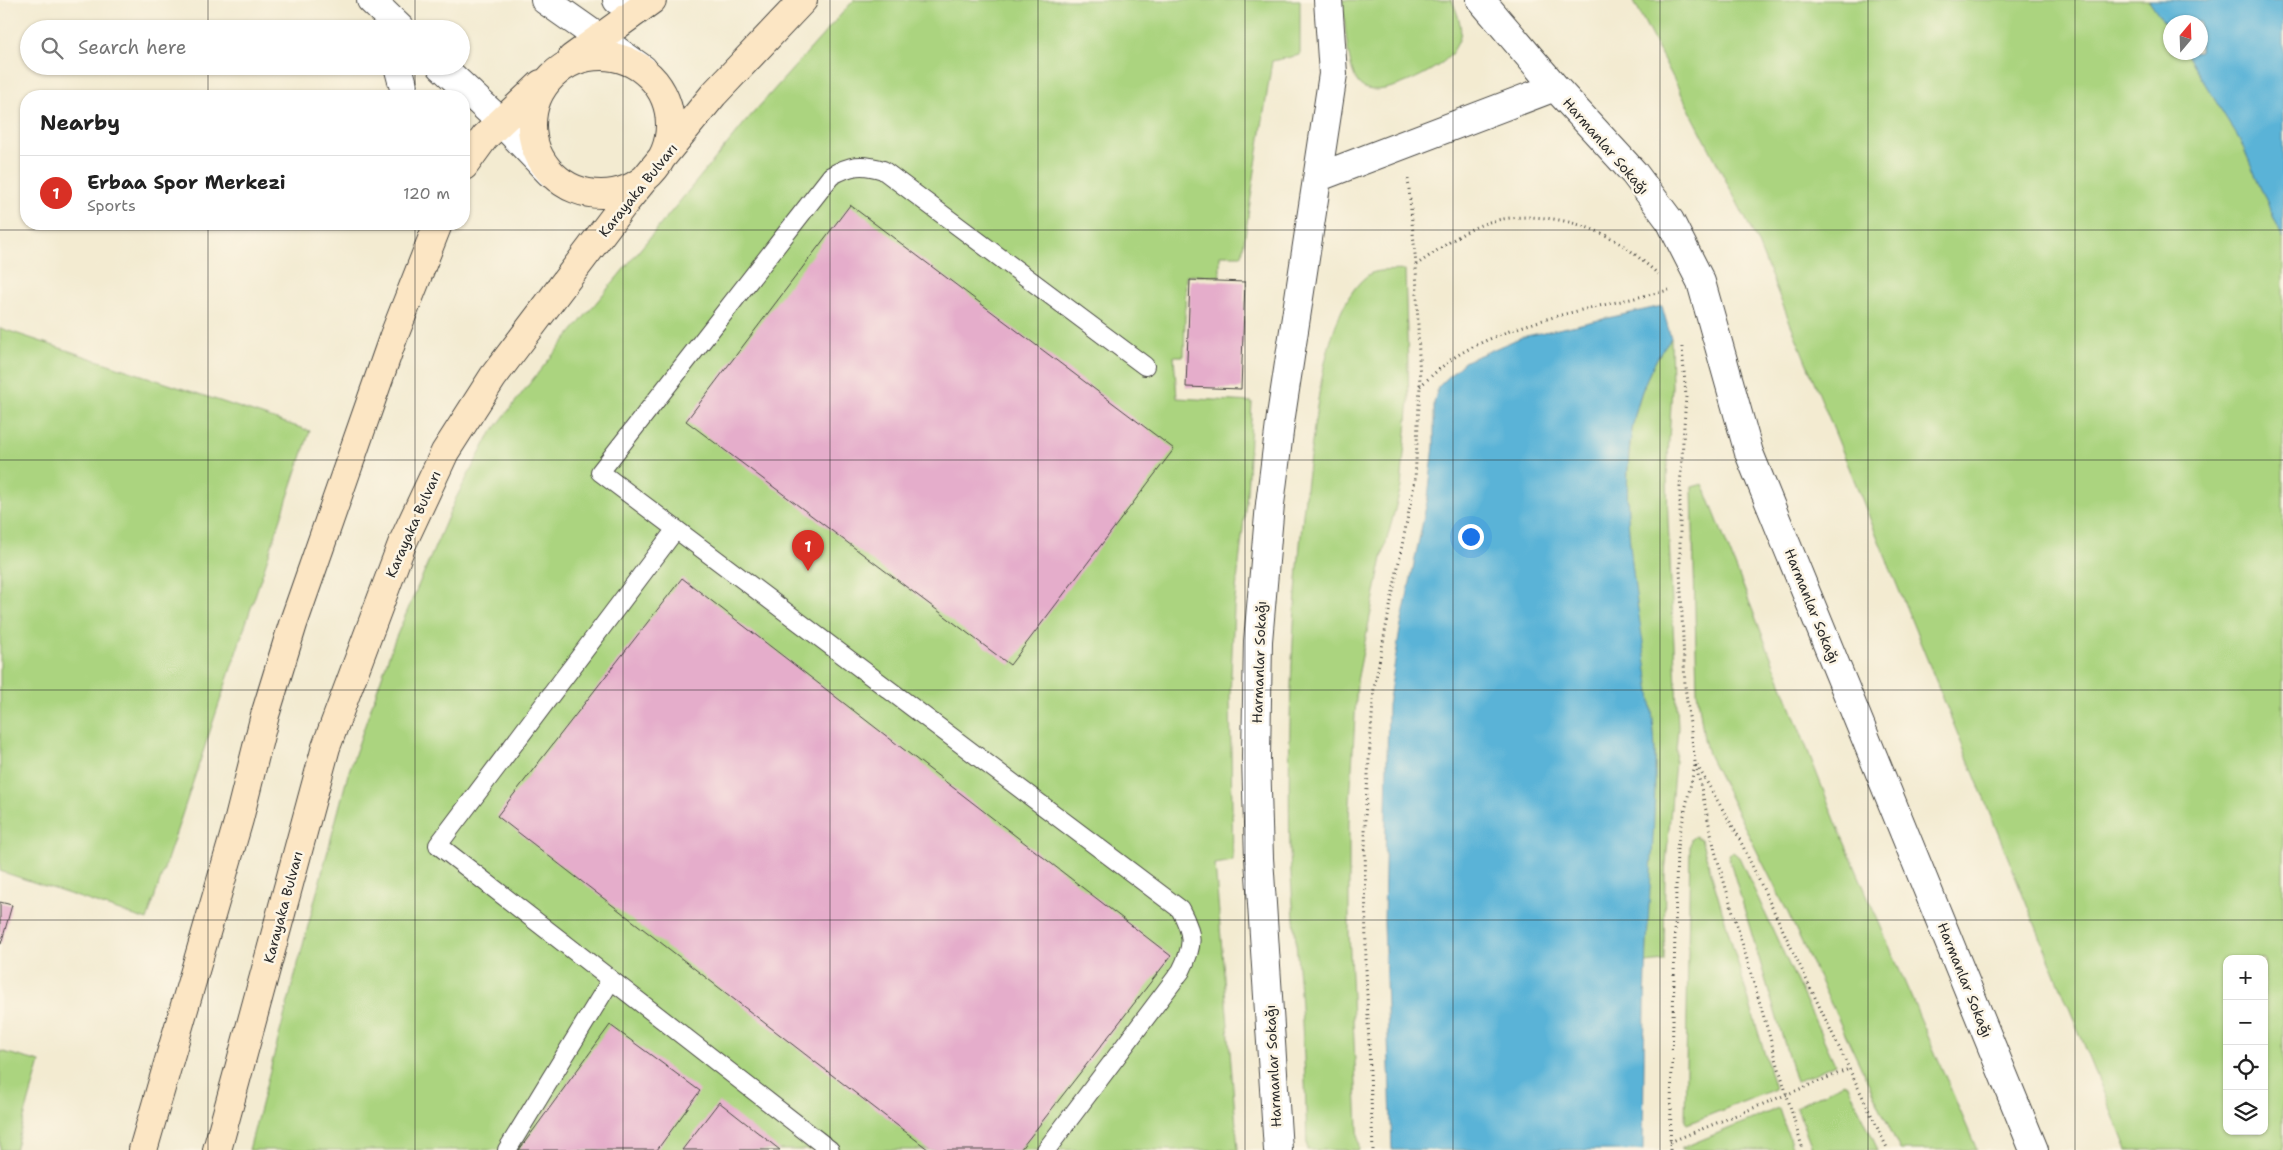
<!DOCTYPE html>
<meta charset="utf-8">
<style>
:root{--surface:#fff;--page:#f6f6f6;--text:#222;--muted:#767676;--line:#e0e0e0;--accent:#d93025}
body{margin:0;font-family:"Shantell Sans",sans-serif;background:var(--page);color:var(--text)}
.controls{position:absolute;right:15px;bottom:15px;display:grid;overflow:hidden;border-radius:10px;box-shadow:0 1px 4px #0004}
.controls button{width:45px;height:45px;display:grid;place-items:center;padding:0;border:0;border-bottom:1px solid var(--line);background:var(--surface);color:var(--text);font:25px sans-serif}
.compass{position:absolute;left:2163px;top:15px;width:45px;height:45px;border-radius:50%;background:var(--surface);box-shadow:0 1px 4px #0004;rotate:19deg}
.you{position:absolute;left:1470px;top:536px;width:18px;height:18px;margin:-12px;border:4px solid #fff;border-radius:50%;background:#1a73e8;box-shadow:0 0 0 8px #1a73e833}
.badge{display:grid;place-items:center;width:32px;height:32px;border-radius:50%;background:var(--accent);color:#fff;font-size:16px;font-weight:700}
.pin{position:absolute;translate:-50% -41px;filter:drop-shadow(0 1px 2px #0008)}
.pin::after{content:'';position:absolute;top:26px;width:18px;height:15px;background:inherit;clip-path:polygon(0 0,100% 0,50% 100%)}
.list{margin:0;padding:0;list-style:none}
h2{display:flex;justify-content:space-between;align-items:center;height:65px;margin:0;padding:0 20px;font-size:21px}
h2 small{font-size:16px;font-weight:400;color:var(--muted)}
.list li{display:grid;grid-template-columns:32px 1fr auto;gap:15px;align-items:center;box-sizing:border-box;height:75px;padding:0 20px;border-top:1px solid var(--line)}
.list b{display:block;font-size:19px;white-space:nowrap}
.list p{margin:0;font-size:16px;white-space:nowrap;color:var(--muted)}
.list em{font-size:16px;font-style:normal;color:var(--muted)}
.icon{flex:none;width:28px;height:28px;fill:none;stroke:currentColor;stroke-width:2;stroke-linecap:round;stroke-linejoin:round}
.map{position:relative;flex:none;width:2283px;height:1150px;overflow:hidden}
.search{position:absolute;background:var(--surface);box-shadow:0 1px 4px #0004;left:20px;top:20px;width:450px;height:55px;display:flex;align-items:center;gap:12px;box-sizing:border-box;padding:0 18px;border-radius:28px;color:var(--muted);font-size:19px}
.panel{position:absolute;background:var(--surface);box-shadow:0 1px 4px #0004;left:20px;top:90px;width:450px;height:140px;border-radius:20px}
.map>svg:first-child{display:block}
</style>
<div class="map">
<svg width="2283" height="1150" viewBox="0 0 2283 1150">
<rect width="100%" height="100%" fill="#fcf5e5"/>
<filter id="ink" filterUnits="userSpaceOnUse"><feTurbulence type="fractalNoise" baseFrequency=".02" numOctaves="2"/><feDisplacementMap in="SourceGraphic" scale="10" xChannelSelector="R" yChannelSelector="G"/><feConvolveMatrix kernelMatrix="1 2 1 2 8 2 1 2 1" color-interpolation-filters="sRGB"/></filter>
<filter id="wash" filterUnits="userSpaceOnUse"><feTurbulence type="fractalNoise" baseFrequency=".0096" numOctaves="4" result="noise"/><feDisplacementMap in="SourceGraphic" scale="20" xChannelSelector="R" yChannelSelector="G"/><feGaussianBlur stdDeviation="1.12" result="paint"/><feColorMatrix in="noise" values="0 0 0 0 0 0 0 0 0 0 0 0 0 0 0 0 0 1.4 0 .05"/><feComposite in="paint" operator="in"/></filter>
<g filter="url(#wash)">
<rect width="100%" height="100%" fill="#f3ebd1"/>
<path fill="#abd47f" stroke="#6b8055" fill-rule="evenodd" d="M854,0H1300V55L1272,61L1242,255H1220V276L1186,275L1184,356H1174L1177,398L1252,402L1247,493L1234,608L1230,696L1233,861L1215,864L1238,1150H249L348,774L393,644L456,498L489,436L533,379L747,120Z
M1342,0H1452C1456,11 1463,25 1460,37C1457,46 1451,56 1443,62C1428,74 1376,101 1360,85C1347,73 1345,19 1342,0Z
M1633,0H2149L2170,31V52L2186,53L2241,142L2283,239V1150H2127L1756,239ZM2227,959H2264V1131H2227Z
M1405,270L1409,399L1401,487L1382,558L1357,681L1354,734L1349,821V932L1359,1150H1307C1306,1108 1305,1066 1302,1024C1299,967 1292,910 1290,853C1287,713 1293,573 1313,435C1319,390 1330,303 1368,275C1376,269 1395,271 1405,270Z
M0,328L310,431L147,920L0,871Z
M1671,338L1672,386L1667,476L1668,520L1678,728L1665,874L1664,961L1646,963C1648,914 1651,865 1652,815C1653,794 1656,772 1655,751C1649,628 1587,443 1671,338Z
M1703,484L1837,825L1977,1150H1900L1788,913L1708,754L1704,739L1697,691L1692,487Z
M1695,836L1701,839L1775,1089L1687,1124L1685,1122L1690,846L1691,839Z
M1733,852L1739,857L1835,1064L1796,1082L1729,858V854Z
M0,1051L40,1062L15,1150H0Z
M1843,1083L1848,1085L1878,1150H1813L1796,1107Z
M1779,1108L1793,1150H1682V1148Z"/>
<path fill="#5ab3d7" stroke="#426f81" d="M2149,0H2283V239L2241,142L2186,53L2200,52V22H2170V31Z
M1662,306L1671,338C1585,446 1652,628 1655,753C1656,816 1650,880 1647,943C1644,1012 1644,1081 1643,1150H1392L1384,923L1388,705L1400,630L1428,497L1434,446V403L1438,387L1464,362L1522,337Z"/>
<g id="blocks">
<path fill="#e5adcb" d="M850,205L1174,449L1010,665L686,421Z
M1190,280L1245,282L1241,389L1186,387Z
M682,578L1171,956L1020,1150H929L497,816Z
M0,902L12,905L1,944H0Z
M610,1025L700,1091L657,1150H519Z
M719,1102L780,1150H682Z"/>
</g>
</g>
<g filter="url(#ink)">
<use href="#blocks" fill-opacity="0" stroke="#494844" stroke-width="1"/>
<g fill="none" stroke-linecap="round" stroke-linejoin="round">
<g stroke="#494844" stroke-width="20">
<path id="service" d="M676,529L438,845L830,1150
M507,1150L611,980
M1046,1150L1181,971C1194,945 1194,935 1180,909L600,472L831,176C850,165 862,163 883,170L1145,366"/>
</g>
<g stroke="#494844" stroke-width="30">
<path id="minor" d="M1481,0L1555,87L1634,173L1670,221L1701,282L1749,453L2034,1150
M1319,177L1555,87
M1278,1150L1259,858L1256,757L1258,641L1270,504L1281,416L1333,74L1328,0"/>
</g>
<g stroke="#494844" stroke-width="30">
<path id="tertiary" d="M371,0L401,29
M545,0L643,69
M617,0L641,7
M398,66L406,96
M441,66L501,122L550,173"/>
</g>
<g stroke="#494844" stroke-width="30">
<path id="secondary" d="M532 125a69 69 0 1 1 138 0a69 69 0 1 1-138 0Z
M572,58L652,0
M464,166L485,137L541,84
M143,1150L239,819L265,715L293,624L393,338L438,224
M217,1150L326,747L402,544L445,452L493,377L624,204L714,94L803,0"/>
</g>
<path stroke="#494844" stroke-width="3" stroke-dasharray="1 4" stroke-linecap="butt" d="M1416,265C1439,250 1465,228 1493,221C1530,212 1575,219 1609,237C1627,246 1643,261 1658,274
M1682,347L1686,396L1680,487V568L1685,686L1695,762L1737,834L1888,1150
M1420,386C1434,374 1449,359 1465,351C1527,317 1601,307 1669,290
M1696,765L1715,851L1803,1150
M1670,1142L1849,1069
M1373,1150L1366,968L1365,818L1374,688L1415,480L1420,386L1416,265L1408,178
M1670,1150L1677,847L1695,765"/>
<use href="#service" stroke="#fff" stroke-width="18"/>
<use href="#minor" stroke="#fff" stroke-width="28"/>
<use href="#tertiary" stroke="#fff" stroke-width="28"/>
<use href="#secondary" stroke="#fce6c4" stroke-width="28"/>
</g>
</g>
<path fill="none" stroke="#2b2b2b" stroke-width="1" stroke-opacity="0.55" d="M208,0V29M415,0V29M623,0V1150M830,0V1150M1038,0V1150M1245,0V1150M1453,0V1150M1660,0V1150M1868,0V1150M2075,0V1150M208,66V96M415,66V96M208,224V1150M415,224V1150M0,230H2283M0,460H2283M0,690H2283M0,920H2283"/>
<g text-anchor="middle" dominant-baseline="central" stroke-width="5" stroke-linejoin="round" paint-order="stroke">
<g font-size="14" fill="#2b2b2b" stroke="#fcf5e5">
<text transform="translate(1606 146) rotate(49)">Harmanlar Sokağı</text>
<text transform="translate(638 190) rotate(-51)">Karayaka Bulvarı</text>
<text transform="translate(413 524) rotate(-66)">Karayaka Bulvarı</text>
<text transform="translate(1812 606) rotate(68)">Harmanlar Sokağı</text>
<text transform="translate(1259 662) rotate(-88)">Harmanlar Sokağı</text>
<text transform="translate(283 907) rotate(-75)">Karayaka Bulvarı</text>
<text transform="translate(1965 980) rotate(68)">Harmanlar Sokağı</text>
<text transform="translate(1273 1066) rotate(-93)">Harmanlar Sokağı</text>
</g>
</g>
</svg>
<div class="controls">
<button>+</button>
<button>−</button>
<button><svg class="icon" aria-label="locate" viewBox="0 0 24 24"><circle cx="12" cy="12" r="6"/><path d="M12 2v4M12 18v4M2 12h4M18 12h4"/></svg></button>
<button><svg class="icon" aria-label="layers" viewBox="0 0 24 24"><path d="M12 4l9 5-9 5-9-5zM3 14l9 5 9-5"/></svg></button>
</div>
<svg class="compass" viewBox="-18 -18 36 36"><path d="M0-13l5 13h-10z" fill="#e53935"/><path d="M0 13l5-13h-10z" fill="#767676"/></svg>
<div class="you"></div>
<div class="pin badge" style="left:808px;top:571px">1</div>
<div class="search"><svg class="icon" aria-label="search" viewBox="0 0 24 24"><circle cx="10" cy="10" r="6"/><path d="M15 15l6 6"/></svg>Search here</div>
<section class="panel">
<h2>Nearby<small></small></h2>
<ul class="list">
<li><span class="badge">1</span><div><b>Erbaa Spor Merkezi</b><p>Sports</p></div><em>120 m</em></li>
</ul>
</section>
</div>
